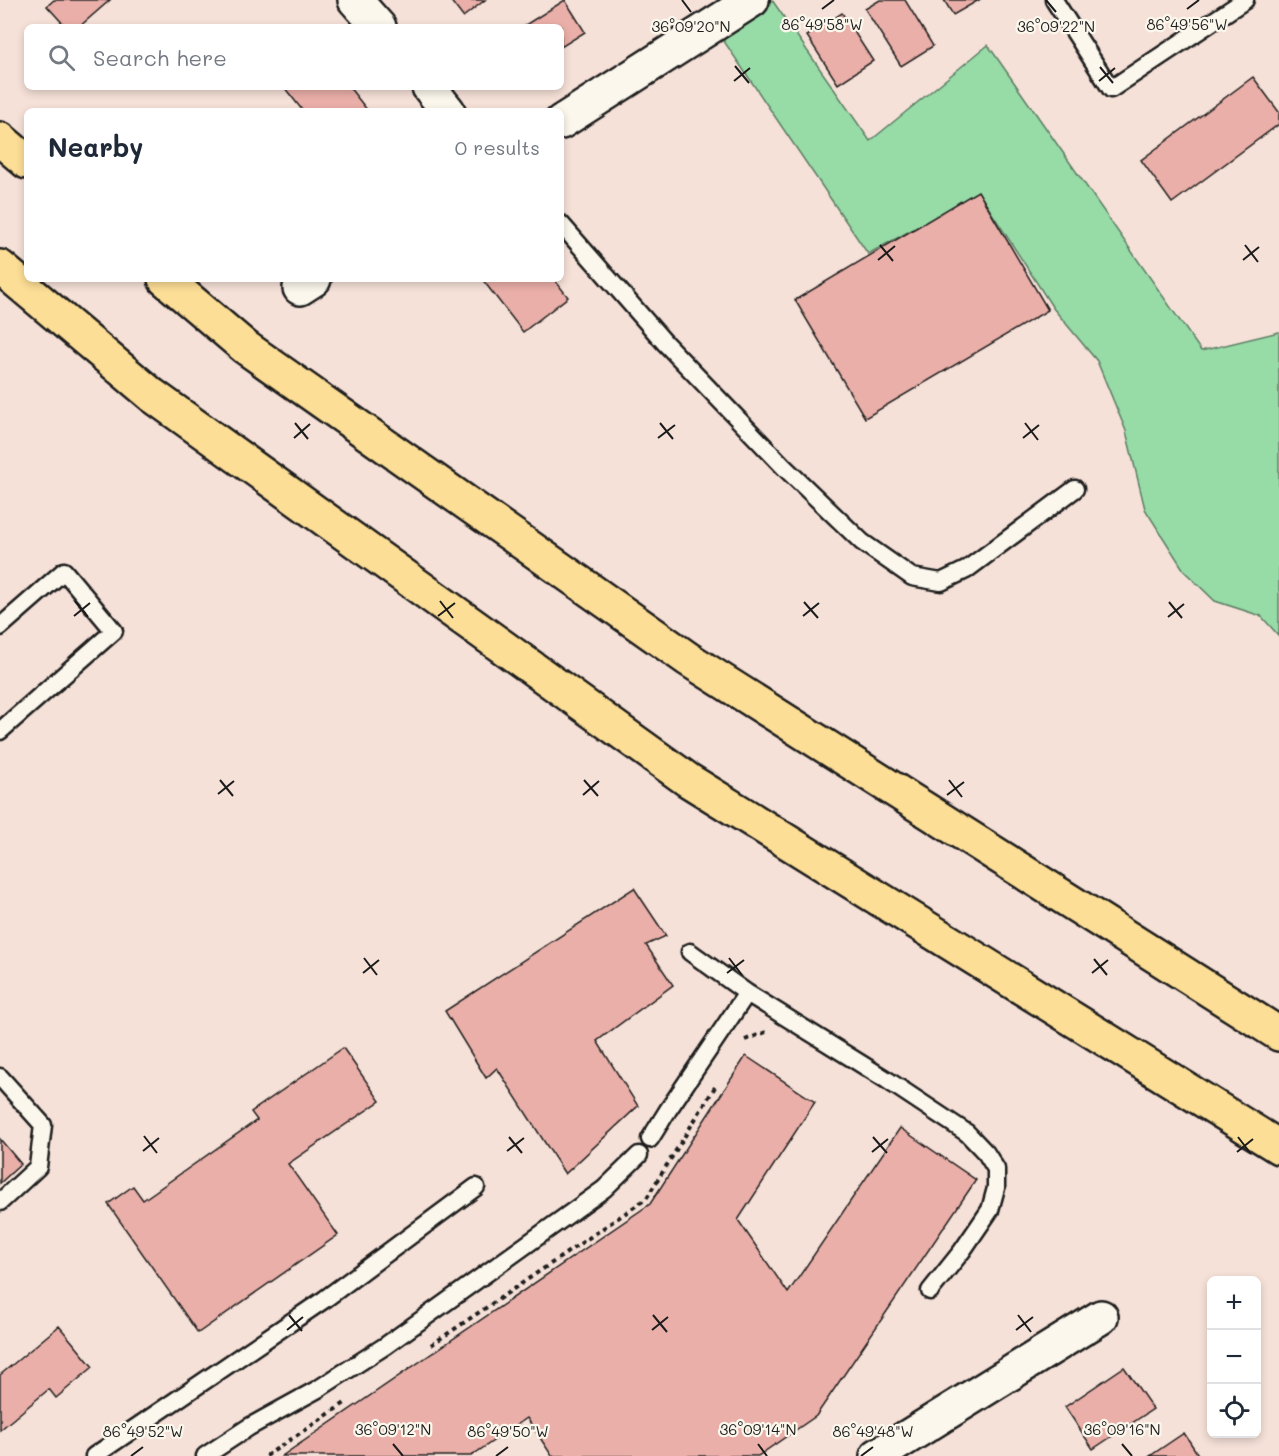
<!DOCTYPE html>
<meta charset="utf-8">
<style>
:root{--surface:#fff;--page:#f2f2f3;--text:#1f2937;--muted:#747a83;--line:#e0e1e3}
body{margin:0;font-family:Mali,sans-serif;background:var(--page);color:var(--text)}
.controls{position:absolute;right:18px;bottom:18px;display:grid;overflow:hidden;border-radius:9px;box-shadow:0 3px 9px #0003}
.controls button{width:54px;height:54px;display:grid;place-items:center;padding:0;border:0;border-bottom:2px solid var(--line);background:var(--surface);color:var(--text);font:30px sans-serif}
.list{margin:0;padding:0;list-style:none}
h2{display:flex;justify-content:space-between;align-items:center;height:78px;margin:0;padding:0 24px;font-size:26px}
h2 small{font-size:20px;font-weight:400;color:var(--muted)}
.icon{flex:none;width:33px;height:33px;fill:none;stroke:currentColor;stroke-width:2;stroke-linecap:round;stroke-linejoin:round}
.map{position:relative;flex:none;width:1279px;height:1456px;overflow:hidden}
.search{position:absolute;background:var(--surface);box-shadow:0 3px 9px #0003;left:24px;top:24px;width:540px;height:66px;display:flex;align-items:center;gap:15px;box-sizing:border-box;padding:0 21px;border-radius:9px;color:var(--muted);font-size:22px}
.panel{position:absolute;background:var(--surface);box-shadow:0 3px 9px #0003;left:24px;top:108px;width:540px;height:174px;border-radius:9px}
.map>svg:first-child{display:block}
</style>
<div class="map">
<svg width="1279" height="1456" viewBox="0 0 1279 1456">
<rect width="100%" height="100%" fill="#f6e1d8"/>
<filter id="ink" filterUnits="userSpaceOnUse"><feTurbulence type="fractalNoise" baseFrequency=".0167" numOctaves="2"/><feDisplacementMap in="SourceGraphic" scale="12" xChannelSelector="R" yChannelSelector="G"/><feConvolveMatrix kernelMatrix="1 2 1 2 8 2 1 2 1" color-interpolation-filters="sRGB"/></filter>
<g filter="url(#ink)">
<path fill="#97dba7" stroke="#5a7c62" stroke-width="1.5" d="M752,0H772L870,141L988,45L1201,351L1279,332V636L1261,616L1215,601L1185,572L1145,509L1126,431L1097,361L1053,308L979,193L868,254L713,25Z"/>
<path fill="#eaafa8" stroke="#1c1c1c" stroke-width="1.5" d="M54,0H110L79,27H66L47,6Z
M450,0H485L463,17Z
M565,0L585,32L561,47V27H522Z
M880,0H905L933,46L901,66L865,9Z
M944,0H979L953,15Z
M842,13L873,61L838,84L807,36Z
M1253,77L1279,112V124L1172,203L1141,160Z
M284,87H349L368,111H303Z
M978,191L1048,310L865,418L795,300Z
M482,279H554L568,297L523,332Z
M634,888L666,936L646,945L673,985L597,1041L638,1106L565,1174L497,1068L486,1078L445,1011Z
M343,1048L380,1101L288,1164L338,1235L198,1333L108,1204L133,1186L143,1200L257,1120L251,1112Z
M746,1056L815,1102L738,1220L788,1293L900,1128L976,1180L816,1416L758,1456H552L527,1418L471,1456H282L650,1204Z
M0,1139L21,1164L0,1183Z
M59,1326L93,1367L56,1398L49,1389L0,1430V1375Z
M1124,1367L1153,1409L1093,1449L1065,1407Z
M1184,1433L1199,1456H1150Z"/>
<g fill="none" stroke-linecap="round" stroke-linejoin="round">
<g stroke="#1c1c1c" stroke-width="21">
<path id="lane" d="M1054,0L1111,89L1245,0
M561,224L665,343L784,467L862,542L912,577L941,582L966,570L1075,489
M0,627L64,571L114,631L0,731
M747,993L887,1080L967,1133L986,1153L996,1169V1188L990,1210L962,1251L930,1291
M0,1077L43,1125L38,1167L0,1202
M650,1139L668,1110L747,993L690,952
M94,1456L325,1299L476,1187
M205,1456L249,1427L318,1389L385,1346L604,1189L639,1155"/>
</g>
<g stroke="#1c1c1c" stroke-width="38">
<path id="street" d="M355,0L379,27
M429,87L448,111
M561,122L752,0
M300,288L314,279
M877,1456L1101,1317"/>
</g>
<g stroke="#1c1c1c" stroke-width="38">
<path id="highway" d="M0,139L27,162
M0,267L152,395L688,780L1279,1147
M165,279L245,347L688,659L1279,1034"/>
</g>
<path stroke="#1c1c1c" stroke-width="4" stroke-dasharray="4.5 4.5" stroke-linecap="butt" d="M745,1040L766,1032
M431,1345L646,1199L715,1087
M266,1456L345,1403"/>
<use href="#lane" stroke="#fbf7ec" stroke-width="16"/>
<use href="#street" stroke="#fbf7ec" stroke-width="33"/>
<use href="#highway" stroke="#fdde96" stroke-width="33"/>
</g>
</g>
<path fill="none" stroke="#1c1c1c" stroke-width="2" d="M682,0L691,12M1046,0L1056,12M822,9L834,0M1187,9L1199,0M735,66L749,83M1100,67L1113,83M734,81L750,68M1099,81L1115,68M880,245L893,261M1245,245L1258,262M878,260L895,246M1243,260L1259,247M295,423L308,439M660,423L673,439M1025,423L1038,440M294,438L310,424M658,438L675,425M1023,438L1039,425M75,601L88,617M440,601L453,618M804,602L818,618M1169,602L1182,618M74,616L90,603M438,616L455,603M803,616L819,603M1168,617L1184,604M220,780L233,796M584,780L598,796M949,780L962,797M218,794L234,781M583,795L599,781M947,795L964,782M364,958L377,975M729,958L742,975M1094,959L1107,975M363,973L379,960M727,973L744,960M1092,973L1108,960M144,1136L157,1153M509,1137L522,1153M873,1137L887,1153M1238,1137L1251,1154M143,1151L159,1138M507,1151L524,1138M872,1152L888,1139M1237,1152L1253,1139M289,1315L302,1331M653,1315L667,1332M1018,1315L1031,1332M287,1330L303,1317M652,1330L668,1317M1016,1330L1033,1317M393,1444L403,1456M758,1444L767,1456M1122,1444L1132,1456M131,1456L143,1447M496,1456L508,1447M861,1456L873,1447"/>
<g font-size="15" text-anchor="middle" fill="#1c1c1c" stroke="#fbf7ec" stroke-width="4.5" stroke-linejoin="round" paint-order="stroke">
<text x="1187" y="30">86°49'56"W</text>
<text x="822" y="30">86°49'58"W</text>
<text x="691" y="32">36°09'20"N</text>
<text x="1056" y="32">36°09'22"N</text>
<text x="393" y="1435">36°09'12"N</text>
<text x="758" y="1435">36°09'14"N</text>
<text x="1122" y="1435">36°09'16"N</text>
<text x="143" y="1437">86°49'52"W</text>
<text x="508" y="1437">86°49'50"W</text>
<text x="873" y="1437">86°49'48"W</text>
</g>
</svg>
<div class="controls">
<button>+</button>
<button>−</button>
<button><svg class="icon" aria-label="locate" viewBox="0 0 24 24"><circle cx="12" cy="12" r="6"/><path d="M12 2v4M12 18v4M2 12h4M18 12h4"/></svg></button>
</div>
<div class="search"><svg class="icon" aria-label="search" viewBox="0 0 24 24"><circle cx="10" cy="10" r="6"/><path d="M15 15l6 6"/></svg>Search here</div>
<section class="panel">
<h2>Nearby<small>0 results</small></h2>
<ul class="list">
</ul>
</section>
</div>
